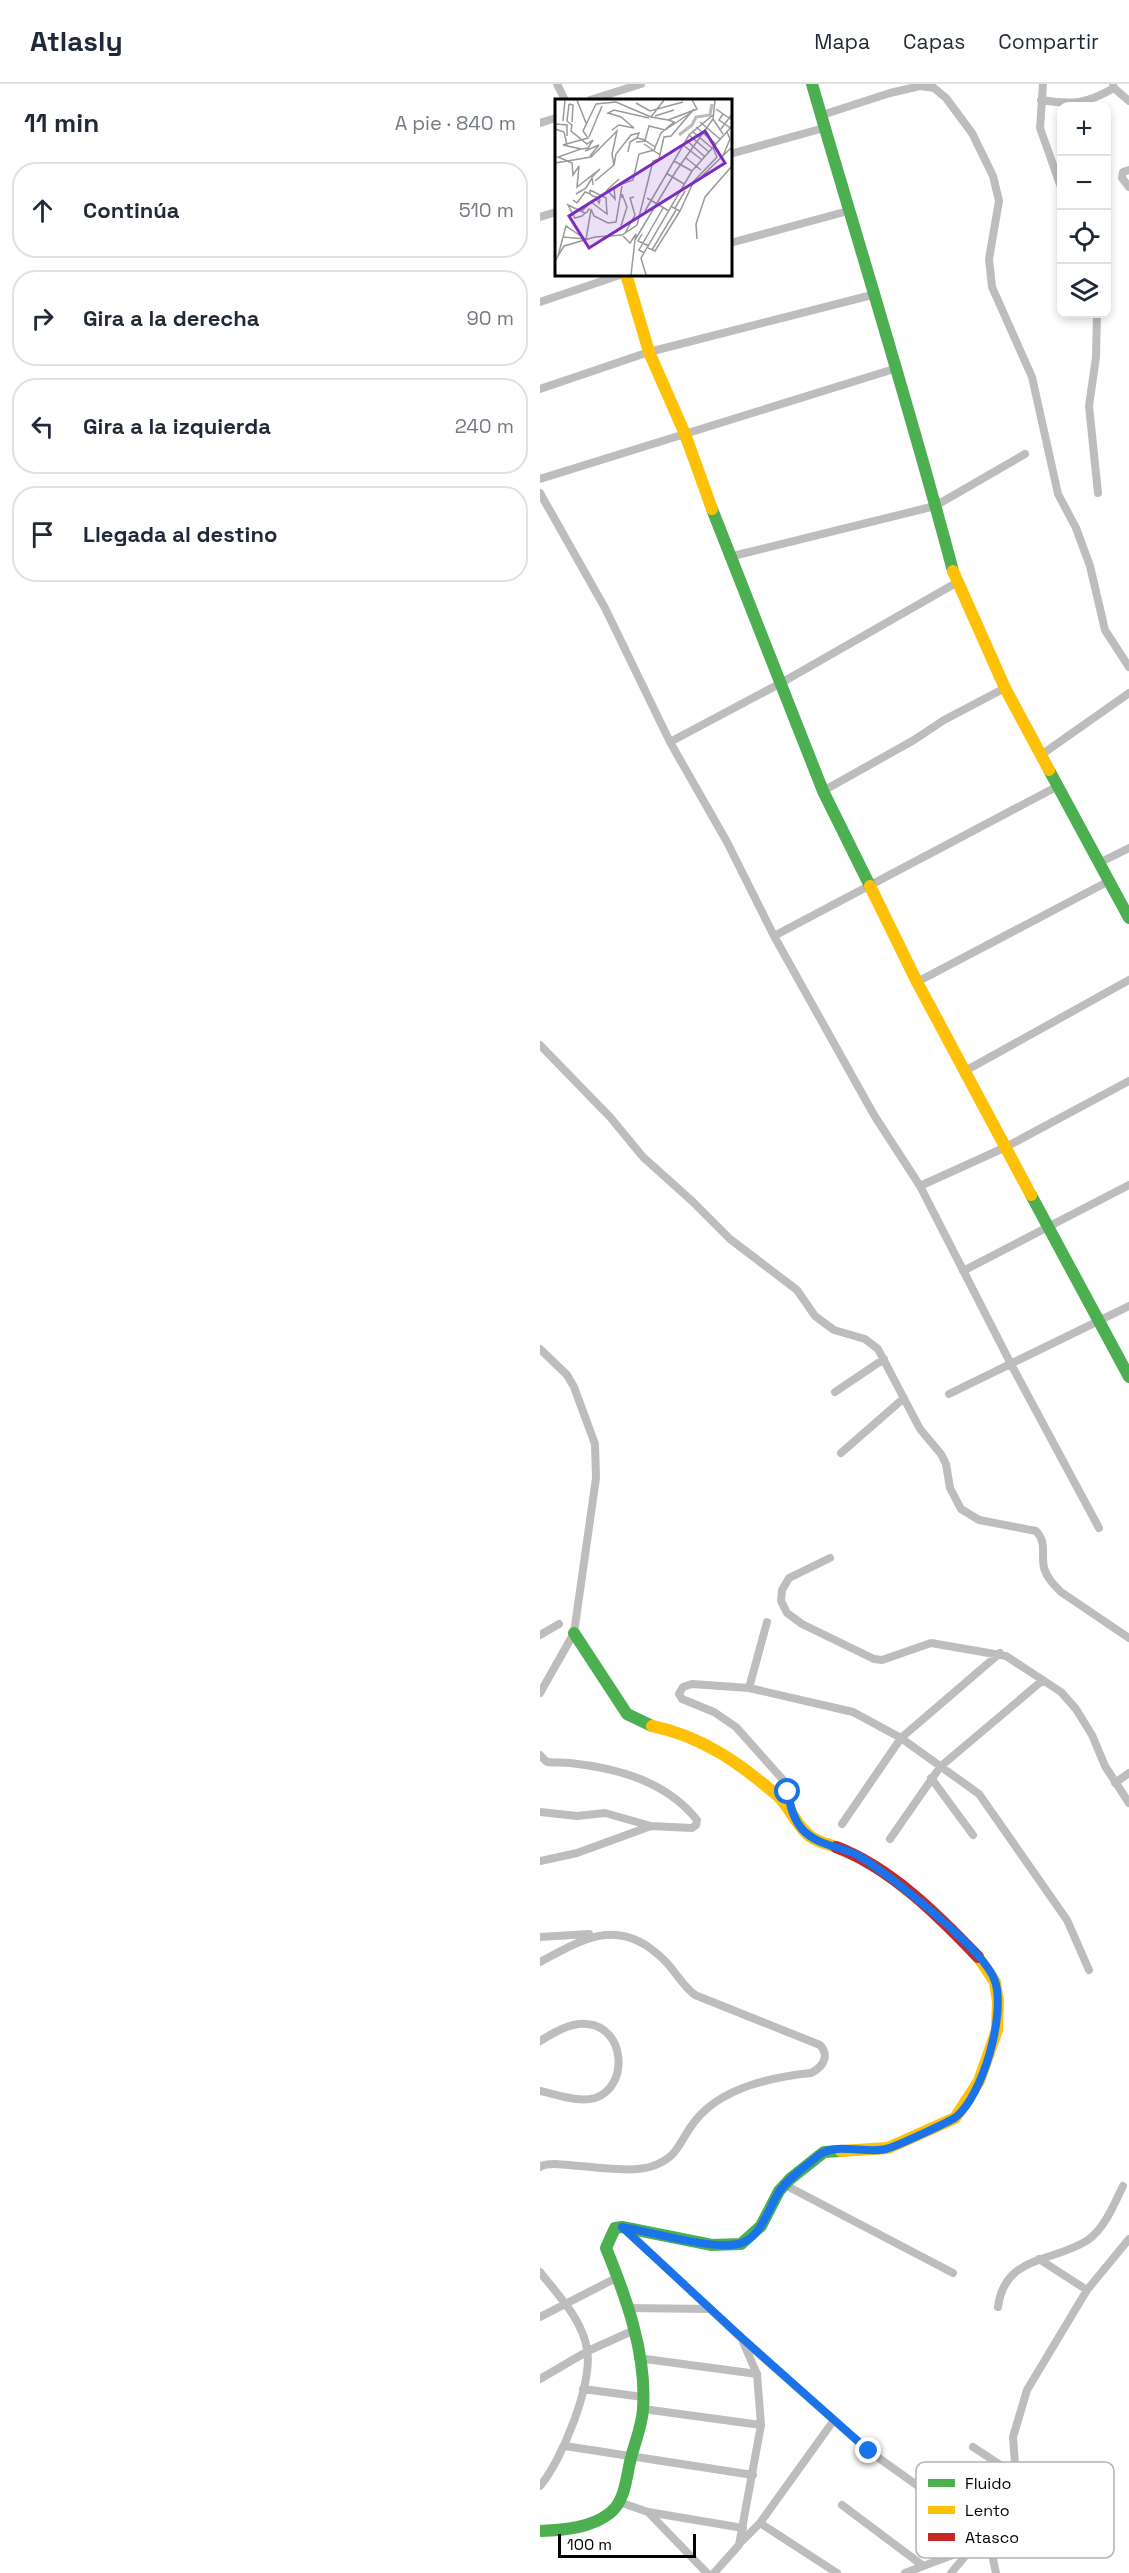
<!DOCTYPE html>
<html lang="es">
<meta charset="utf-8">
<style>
:root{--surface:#fff;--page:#f6f6f7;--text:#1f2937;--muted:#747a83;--line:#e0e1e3}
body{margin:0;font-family:"Space Grotesk",sans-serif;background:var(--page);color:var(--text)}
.controls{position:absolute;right:18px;top:18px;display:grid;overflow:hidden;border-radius:12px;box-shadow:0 3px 9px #0003}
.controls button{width:54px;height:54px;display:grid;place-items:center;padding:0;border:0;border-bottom:2px solid var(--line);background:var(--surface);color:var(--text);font:30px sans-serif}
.scale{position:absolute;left:18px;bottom:15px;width:138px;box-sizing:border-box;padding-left:6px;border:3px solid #000;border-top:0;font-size:16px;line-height:21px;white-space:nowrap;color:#000;-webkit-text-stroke:4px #fff;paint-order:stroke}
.stop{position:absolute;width:18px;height:18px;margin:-14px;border:4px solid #1a73e8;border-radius:50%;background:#fff}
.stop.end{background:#1a73e8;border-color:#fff;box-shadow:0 2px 6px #0008}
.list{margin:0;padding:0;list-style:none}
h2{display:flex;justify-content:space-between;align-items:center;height:78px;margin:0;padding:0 24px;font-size:26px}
h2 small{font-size:20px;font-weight:400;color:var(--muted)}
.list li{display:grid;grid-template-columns:39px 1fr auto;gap:18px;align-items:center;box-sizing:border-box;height:96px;margin:0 12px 12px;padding:0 12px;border:2px solid var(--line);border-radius:24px}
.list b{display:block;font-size:22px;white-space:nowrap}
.list em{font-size:20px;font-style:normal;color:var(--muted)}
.icon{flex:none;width:33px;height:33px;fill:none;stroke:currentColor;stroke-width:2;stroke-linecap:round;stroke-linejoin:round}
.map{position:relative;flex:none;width:589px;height:2489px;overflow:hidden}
header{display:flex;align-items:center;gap:36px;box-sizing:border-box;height:84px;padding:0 30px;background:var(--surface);border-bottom:2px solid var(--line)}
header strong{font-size:28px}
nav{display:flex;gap:33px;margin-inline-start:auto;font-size:21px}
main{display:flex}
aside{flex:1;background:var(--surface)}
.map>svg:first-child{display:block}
</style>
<header>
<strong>Atlasly</strong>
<nav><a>Mapa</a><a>Capas</a><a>Compartir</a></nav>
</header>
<main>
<aside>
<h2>11 min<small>A pie · 840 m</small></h2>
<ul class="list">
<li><svg class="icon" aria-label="ahead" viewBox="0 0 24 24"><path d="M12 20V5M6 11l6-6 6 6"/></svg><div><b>Continúa</b></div><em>510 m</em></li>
<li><svg class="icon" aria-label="right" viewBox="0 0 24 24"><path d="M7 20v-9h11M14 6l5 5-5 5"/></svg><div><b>Gira a la derecha</b></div><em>90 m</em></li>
<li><svg class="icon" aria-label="left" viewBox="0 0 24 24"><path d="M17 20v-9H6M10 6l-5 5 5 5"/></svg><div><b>Gira a la izquierda</b></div><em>240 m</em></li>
<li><svg class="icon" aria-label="arrive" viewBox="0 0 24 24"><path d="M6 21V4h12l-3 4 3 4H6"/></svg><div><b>Llegada al destino</b></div></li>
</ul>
</aside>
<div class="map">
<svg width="589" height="2489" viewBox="0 0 589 2489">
<rect width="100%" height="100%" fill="#fff"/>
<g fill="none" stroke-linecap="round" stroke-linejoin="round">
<path stroke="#bdbdbd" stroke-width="8" d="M17,0L25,16
M503,0L500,44L522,106
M574,4L589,17
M50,16L101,0
M501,16C533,21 546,20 574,4L573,0
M282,31L350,9L380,2L394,4L406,14L432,49L453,92L459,117L449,175L452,203L492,293L518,410L536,444L550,482L565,546L589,583
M0,39L16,34
M190,70L284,44
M589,86L583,88L582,94L589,103
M0,133L16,128
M190,159L308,127
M0,218L83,190
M557,230L556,273L549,322L558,409
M0,305L109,268L332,211
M0,395L354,285
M0,409L65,524L130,658L187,758L234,852L334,1031L380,1102L472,1282L559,1444
M189,473L395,422L485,370
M130,658L241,599L416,499
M501,671L589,609
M283,707L374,656L404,636L465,604
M559,779L589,764
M234,852L518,702
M377,898L569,797
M0,961L70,1033L103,1073L152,1117L190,1155L257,1206L275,1232L294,1246L325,1255L338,1265L380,1345L401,1370L406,1380L410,1404L421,1425L439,1436L496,1447C507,1458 501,1470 504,1484C507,1494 514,1501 521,1508L589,1554
M425,987L589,896
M380,1102L466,1063L589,997
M423,1187L589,1101
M0,1265L27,1291L34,1303L55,1360L56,1394L34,1549L0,1609
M295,1308L344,1275
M409,1310L589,1222
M301,1369L364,1314
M290,1474L249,1494L242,1506L241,1517L247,1529L262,1540L334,1575L342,1576L391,1559L466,1572L521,1608L536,1625L552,1651L565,1682L589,1719
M0,1551L19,1540
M209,1604L227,1538
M0,1671L7,1678C15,1679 22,1678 30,1679C77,1684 126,1697 157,1736L156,1741L152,1744L111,1742L37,1769L0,1777
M391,1694L433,1751
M575,1699L589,1689
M251,1725L244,1697L196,1643L174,1628L142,1615L139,1610L143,1603L152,1600L209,1604L313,1628L361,1654L439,1710L527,1836L549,1886
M0,1728L37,1732L65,1729L111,1742
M302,1740L361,1654L460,1569
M350,1755L400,1683L503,1596
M0,1853L49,1850
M0,1878C46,1853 81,1832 125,1877C136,1888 142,1901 155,1911L280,1961C290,1972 283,1983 271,1989C232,1993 181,2004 155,2037C139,2057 140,2072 113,2082C83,2093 13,2073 0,2083
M0,1957C13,1949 31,1938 47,1940C85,1943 90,2002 55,2014C39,2019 15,2010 0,2007
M245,2101L413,2189
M85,2145L202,2255L329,2367L448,2452L456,2489
M499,2175L547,2206
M0,2188C18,2211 42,2235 47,2265C53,2300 22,2376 0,2402
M458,2223C465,2170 513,2179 548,2156C565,2144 574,2120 583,2102
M87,2224L170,2225
M0,2233L78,2193
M98,2274L217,2290
M0,2295L48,2267L92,2247
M43,2305L103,2313
M103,2325L221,2341
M25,2362L213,2391
M433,2363L477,2392
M79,2418L108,2428L203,2444
M302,2421L382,2481
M108,2428L167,2489
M220,2439L297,2489
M199,2460L220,2439L294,2336
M174,2489L199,2461L221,2341L217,2290L203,2258
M365,2489L431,2464
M411,2489L432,2464L448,2452L471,2423L477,2407L473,2353L487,2306L547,2206L589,2155"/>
<path stroke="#4caf50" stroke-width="12" d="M272,0C319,162 370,324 413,487
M172,425L283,707L330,802
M509,686L589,834
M491,1111L589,1293
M34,1549L87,1630L112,1642
M0,2447C24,2446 51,2444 70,2429C85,2417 86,2395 90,2378C94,2360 102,2343 103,2325C107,2270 86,2213 66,2164L75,2144L82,2143L172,2161L201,2160L221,2142L239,2107L250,2095L284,2068L301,2067"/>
<path stroke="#ffc107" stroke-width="12" d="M86,190L109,268L145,350L172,425
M413,487L465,604L509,686
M330,802L377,898L491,1111
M112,1642C162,1652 201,1680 239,1713C251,1725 257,1743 271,1753C278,1758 288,1760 296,1763
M301,2067L348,2064L415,2034L439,1997L457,1946L458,1918L455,1898L438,1873"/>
<path stroke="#c62828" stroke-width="12" d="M296,1763C350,1783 399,1832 438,1873"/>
</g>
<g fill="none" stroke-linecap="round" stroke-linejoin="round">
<path stroke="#1a73e8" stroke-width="8" d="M248,1708C250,1722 253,1734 262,1745C277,1762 301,1762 319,1772C350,1791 445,1866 455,1897C466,1930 443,2011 416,2033C409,2038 355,2063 346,2065C326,2070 296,2058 279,2071C266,2082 248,2094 239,2108C228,2125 221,2155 198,2160C172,2166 112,2148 82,2143L202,2254L329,2367"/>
</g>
<g transform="translate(15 15)">
<rect width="177" height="177" fill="#fff"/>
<path fill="none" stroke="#bababa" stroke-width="3" d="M124,36L137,26L141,18L155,16L157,5"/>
<path fill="none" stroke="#999" stroke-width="1.5" d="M22,1L31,24M160,1L158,20L168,35M81,4L95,12L128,3M14,5L12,22L17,26L16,32L32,45L38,41L33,49L27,50M14,5L18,6L17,23M161,10L177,21M168,15L164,21L177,30M100,17L119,11M96,18L109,1M8,22L10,1M145,23L165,40M0,25L12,26V37M141,28L161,45M0,30L9,33L12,46M166,30L177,15M57,31L64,26L79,29L66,18L53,14L59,11L94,19M137,32L157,49M134,36L154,53M34,38L47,7M131,41L150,58M81,43L91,42L100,48M89,45L105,56M128,46L147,61M30,52L44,46L35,57M73,53L75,43L82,39M131,59L146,71M167,59L175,40L172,33M119,62L137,72M0,64L36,58L62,32L57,55L59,66L61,55L76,36L84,34L82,39L90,41L94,27L110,31L137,13M111,74L129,85M147,77L177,48M64,80L52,91L60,100L59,88L78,81L84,55L99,51L106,34L119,23L113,21L142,10L137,1M40,82L59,66M38,86L37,78L45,70L22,88L24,67L18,76L17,64L3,58L26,50L8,46L33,39L28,32L41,5L61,3L96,18L113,21M21,95L31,89L37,79M35,95L38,97L41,98L44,100L45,101L44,104L41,98M92,99L114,112M18,101L22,104L30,93L35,95V91M117,108L125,112L139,82L162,58L158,49M120,109L130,92M36,110L39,117L53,124L61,123L67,87M90,112L134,36L158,16M26,113L36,103L52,115L51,99L35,91M30,114L13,106L20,119L27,117L29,115L32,113L34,110H35M66,127L72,108L67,95V99M70,134L80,116L75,99L79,98M87,135L83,142L94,147M68,137L75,144L81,135L80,141L121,72L158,20M8,138L11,127L30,140M31,140L36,111M142,140L141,125L150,98L177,67M93,149L100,152L125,112M97,151L121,111M89,154L84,151L108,109M3,157L8,138L31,140M0,162L9,147L40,138L67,136L82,126L98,62L104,60L109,38L116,37L139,10M76,176L80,141M91,176L86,159L137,72L177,27"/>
<path fill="#7b2cbf" fill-opacity="0.15" stroke="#7b2cbf" stroke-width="3" d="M150,32L170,64L34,149L14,117Z"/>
<rect width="177" height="177" fill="none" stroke="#000" stroke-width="3"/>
</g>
<rect x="376" y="2378" width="198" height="96" rx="9" fill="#fff" stroke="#b2b2b2" stroke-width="1.5"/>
<rect x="388" y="2395" width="27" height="8" fill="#4caf50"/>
<rect x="388" y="2422" width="27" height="8" fill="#ffc107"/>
<rect x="388" y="2449" width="27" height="8" fill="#c62828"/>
<g font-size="16" fill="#000">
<text x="425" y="2405">Fluido</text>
<text x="425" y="2432">Lento</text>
<text x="425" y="2459">Atasco</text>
</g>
</svg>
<div class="controls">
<button>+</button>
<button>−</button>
<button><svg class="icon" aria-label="locate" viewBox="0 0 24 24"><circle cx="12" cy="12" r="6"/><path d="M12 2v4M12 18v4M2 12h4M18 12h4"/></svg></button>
<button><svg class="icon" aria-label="layers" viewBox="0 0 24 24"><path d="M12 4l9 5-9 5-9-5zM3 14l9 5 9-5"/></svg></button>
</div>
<div class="scale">100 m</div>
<div class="stop" style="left:248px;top:1708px"></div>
<div class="stop end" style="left:329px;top:2367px"></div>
</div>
</main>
